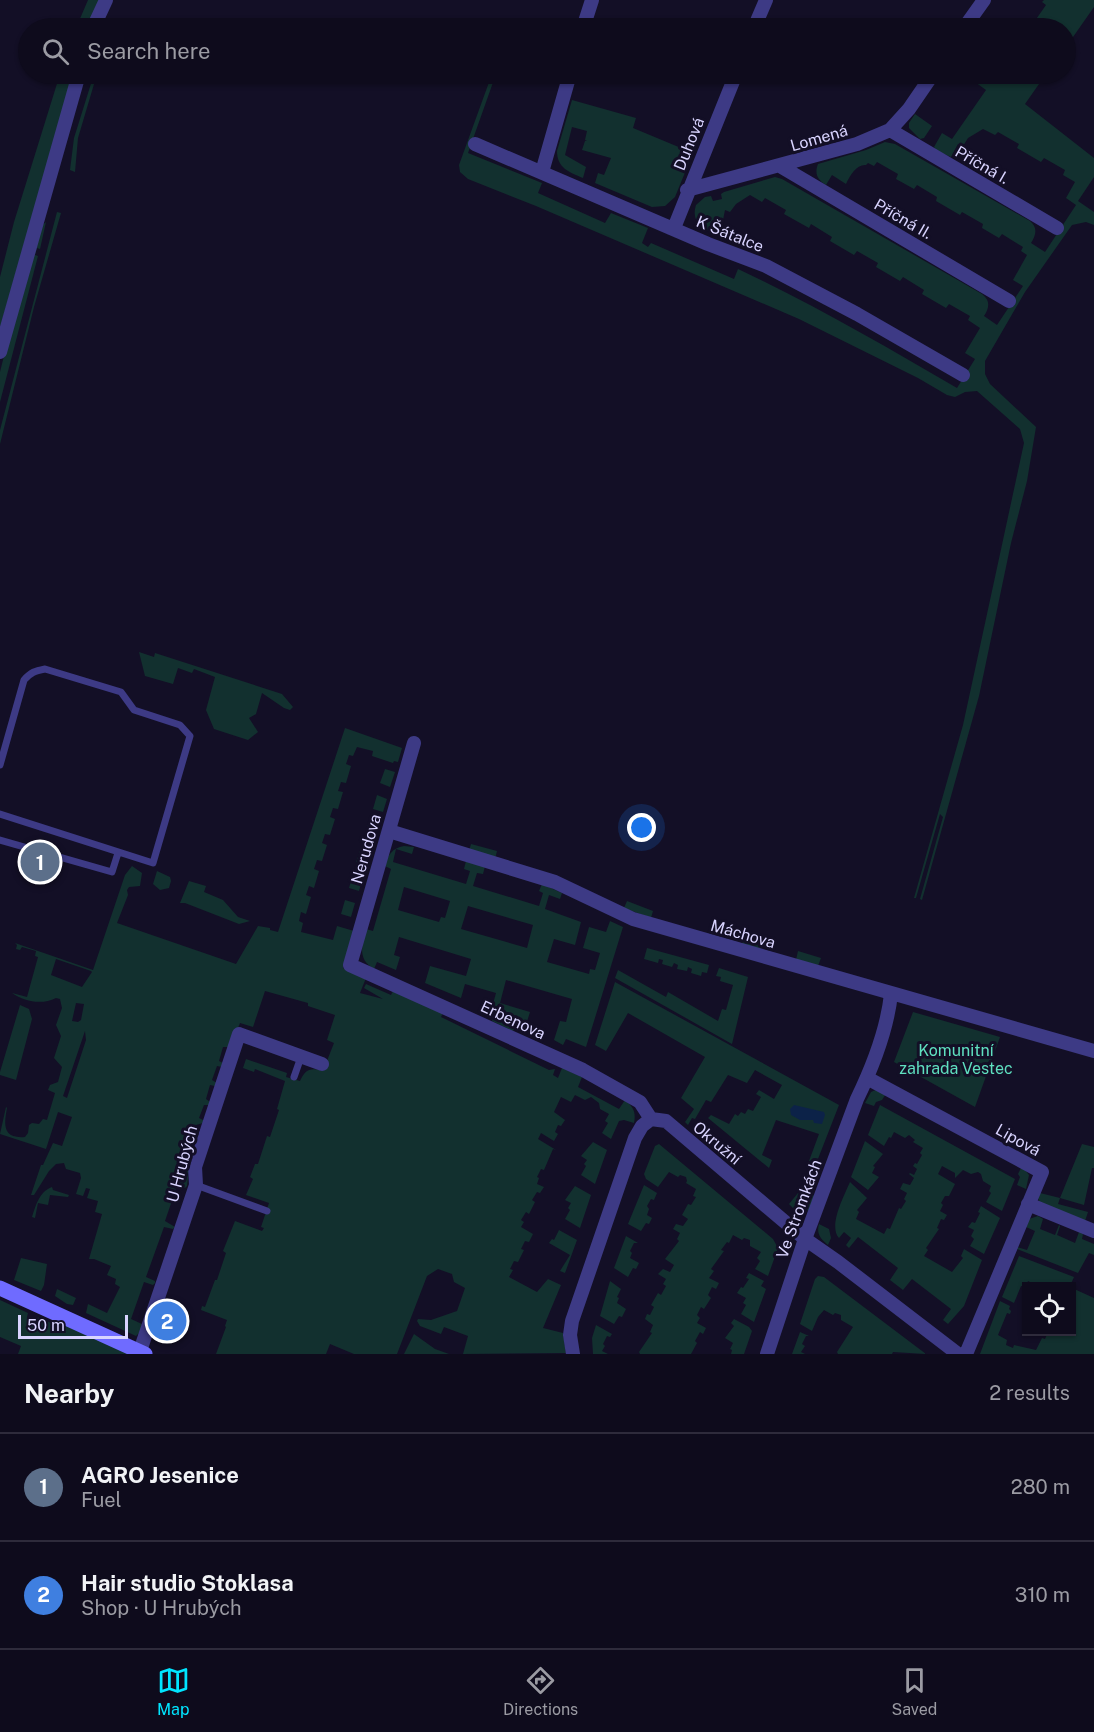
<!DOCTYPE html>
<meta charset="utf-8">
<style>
:root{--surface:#0e0b1c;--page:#171425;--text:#f1f3f6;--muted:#9b9ba3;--line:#2e2b3b;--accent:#00e5ff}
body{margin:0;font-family:"Public Sans",sans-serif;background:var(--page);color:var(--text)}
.controls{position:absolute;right:18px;bottom:18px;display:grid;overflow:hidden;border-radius:0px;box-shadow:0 2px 4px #0004}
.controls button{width:54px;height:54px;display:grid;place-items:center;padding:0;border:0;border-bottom:2px solid var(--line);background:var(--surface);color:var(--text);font:30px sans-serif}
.scale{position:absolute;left:18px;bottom:15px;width:110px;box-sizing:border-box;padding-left:6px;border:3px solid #d9d4ff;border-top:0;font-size:16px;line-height:21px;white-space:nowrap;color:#d9d4ff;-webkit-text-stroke:4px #130f26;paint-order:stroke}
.you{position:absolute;left:642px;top:828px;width:21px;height:21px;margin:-15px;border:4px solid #fff;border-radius:50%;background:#1a73e8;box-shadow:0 0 0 9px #1a73e833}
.badge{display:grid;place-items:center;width:39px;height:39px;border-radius:50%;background:var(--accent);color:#fff;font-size:20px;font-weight:700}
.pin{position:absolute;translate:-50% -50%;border:3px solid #fff;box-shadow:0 2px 6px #0006}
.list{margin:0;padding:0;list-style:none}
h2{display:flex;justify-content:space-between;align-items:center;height:78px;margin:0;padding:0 24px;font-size:26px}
h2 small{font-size:20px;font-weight:400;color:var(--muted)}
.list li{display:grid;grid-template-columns:39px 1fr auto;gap:18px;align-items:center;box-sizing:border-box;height:108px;padding:0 24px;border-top:2px solid var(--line)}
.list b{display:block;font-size:22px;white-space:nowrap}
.list p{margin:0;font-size:20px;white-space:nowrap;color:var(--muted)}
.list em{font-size:20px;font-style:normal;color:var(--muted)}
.icon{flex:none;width:33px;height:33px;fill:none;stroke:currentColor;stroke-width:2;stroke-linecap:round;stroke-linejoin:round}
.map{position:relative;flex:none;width:1094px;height:1354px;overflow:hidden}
.search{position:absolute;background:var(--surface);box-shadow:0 2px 4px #0004;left:18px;right:18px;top:18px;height:66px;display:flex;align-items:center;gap:15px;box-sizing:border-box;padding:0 21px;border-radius:33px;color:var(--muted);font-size:22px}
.sheet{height:294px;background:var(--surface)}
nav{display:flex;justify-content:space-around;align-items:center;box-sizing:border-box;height:84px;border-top:2px solid var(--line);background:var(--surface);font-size:16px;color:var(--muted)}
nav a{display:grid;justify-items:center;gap:3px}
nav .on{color:var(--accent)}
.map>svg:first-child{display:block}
</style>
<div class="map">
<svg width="1094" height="1354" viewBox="0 0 1094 1354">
<rect width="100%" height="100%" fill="#130f26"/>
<path fill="#12302f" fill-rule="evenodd" d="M88,0H100L88,28H76Z
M1044,0H1094V7L1066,47V28H1024L1028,23L1032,25L1046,5L1042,2Z
M60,74H73L0,328V277L14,222Z
M94,74H97L78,138L75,172L70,170L74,138Z
M492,74H496L468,153L542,183L538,193L605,223L611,213L648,228L642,243L648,247L651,243L734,279L738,269C813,304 885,346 957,388L975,359L965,353L980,328L968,320L970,316L949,304L946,308L922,294L924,290L903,277L900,281L876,267L878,263L857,251L854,255L830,241L832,237L811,224L809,228L784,214L786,210L765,198L762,202L750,195L736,204L730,212L725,210L723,220L715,234C701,228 691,222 696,205L705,197L711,196L713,201L722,199L721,194L724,192L775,177L782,179L982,294C991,301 989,308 984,316L997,325L1023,286L1013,280L1027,255L1021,251L1023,247L1002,234L999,238L982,228L983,224L962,212L960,215L936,201L937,197L917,185L914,189L896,179L898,174L877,162L874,166L868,163L866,165C857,164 850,175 846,184L832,175L826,185C818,180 814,174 818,164L866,150L885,142L895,144L1030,221C1038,228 1036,235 1031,243L1045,252L1076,205L1066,198L1075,182L1063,175L1065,170L1044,158L1041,162L1017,148L1019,144L998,132L995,135L983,129L968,138L963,146L958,144L951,157L937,151L934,147L942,133L952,139L986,90L964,74H1046L1025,104L1094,158V177L1078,201L1094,212V225L1086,222L1072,225L1025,292L985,361V374L990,384L1036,427L1027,481L1011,543L979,696L922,900L920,899L943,817L940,814L916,898H914L963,725L1024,443L1020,429L977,391L965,392L955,397L947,395L918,378L799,319L536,206L468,179L460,172L459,165Z
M572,100L636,118L633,128L693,153L675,197L665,206L652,207L595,183L598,173L604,175L611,158L582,150L585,141H587L585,140L587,131L572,127L565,155L586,167L583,178C569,172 557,168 557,151Z
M915,114L932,126L924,138L920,139L909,128V123Z
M57,212L61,213L34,307L0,444V430Z
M46,222L40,249L37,248L35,255L38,256L0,402V372L18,299L37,230Z
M139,652L154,657L155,653L282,694L293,707L290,710L284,708L262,693L256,714L249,718L258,732L248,740L214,729L206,710L215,677L194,669L192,673L178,668L173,684L145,676Z
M345,728L402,748L398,762L394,761L393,763L372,756L373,751L357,747L353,756L349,755L346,764L351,766L346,783L341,782L338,791L343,792L338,809L333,808L330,817L335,819L330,835L325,834L322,843L327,845L322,861L317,860L314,869L319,871L314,888L309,886L306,895L311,897L306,914L301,912L299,921L303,923L301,932L333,940L337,926L354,931L343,968L366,978L360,993L383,999L364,988L366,984L391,995L393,991L443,1013L441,1017L549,1070L555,1069L553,1075L558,1078L562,1068L582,1077L578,1087L619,1109L625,1100C634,1107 636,1113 634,1123L624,1120L619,1121L611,1139L602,1133L608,1123L605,1121L609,1114L600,1109L599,1103L591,1097L585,1100L575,1095L571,1102L561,1097L554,1112L565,1120L561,1126L558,1125L555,1132L558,1134L554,1141L541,1133L538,1139L556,1150L553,1149L544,1170L541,1169L537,1177L539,1178L537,1184L544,1187L540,1193L537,1192L532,1200L535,1202L529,1214L526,1212L521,1220L524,1222L521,1227L533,1234L529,1242L525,1241L521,1249L524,1250L518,1262L514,1261L510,1269L513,1270L509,1277L537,1292L548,1279L561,1285L543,1328L563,1333L566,1353L463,1354L468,1336L444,1327L441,1334L420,1326L417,1321L418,1319L431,1320L457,1311L465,1288L454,1282L452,1274L438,1269L427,1276L397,1354H354L330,1344L326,1354H216L226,1327L225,1326L227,1320L201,1310L202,1306L205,1307L215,1280H217L226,1253L223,1251L235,1221L262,1231L264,1228L261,1227L269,1203L246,1195L253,1179L250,1177L255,1164H258L267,1136L270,1137L279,1110L277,1109L285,1081L255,1069L254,1072L243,1068L246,1059L287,1073L286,1077L300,1081C305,1069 311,1067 323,1071L334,1043L327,1040L335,1015L308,1006V1003L265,991L253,1027L240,1023L238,1028H236L229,1047H223L219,1061L223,1063L222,1067L217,1066L212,1080L217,1083L215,1086L210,1085L206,1099L210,1102L209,1105H204L199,1118L203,1120V1123L196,1125L192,1137L196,1139V1142L190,1144L186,1155L190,1160L187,1186L185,1188L177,1186L165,1221L175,1227L173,1229L164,1227L146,1277L155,1281V1283L153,1285L144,1282L131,1319L142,1324L140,1332L136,1336L86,1313L88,1304L107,1313L120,1287L115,1284L116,1279L107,1275L111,1266L94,1259H89L102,1214L95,1212L98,1201L87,1198L90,1189L86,1188L83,1196L76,1194L81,1178L80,1173L66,1169L64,1163L56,1164L49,1171L34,1195H31L41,1165H43L53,1143L62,1146L72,1117L58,1112L46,1149L0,1134L6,1107L7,1108C4,1124 2,1139 25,1137L28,1133L29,1125L32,1123L39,1124L43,1119L47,1120L55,1093L48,1090L50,1085L58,1082L62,1067L54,1058L61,1036L56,1025L62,1008L60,999L56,998C42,1005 25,1002 12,993L27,997L38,957L35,956L36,951L22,947L20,950L16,949L17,945L15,943L93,970L125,875L132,866L142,873L140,886L129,887L127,890L128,895L117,923L236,964L258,926L270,928V930L278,932ZM56,959L91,971L92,972L82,987L51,975ZM76,1003L84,1004L81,1020L78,1022L72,1021ZM85,1031L86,1040L67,1098L63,1096Z
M385,769L395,772L390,787L380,783Z
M377,795L387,799L383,812L373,809Z
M369,821L379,825L375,839L365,835Z
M471,844L497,851L495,859L469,851Z
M404,846L414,847L412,854L396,849L393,862L466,884L470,871L464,869L466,861L485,866L483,874L477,873L473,886L539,906L543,893L539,891L542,884L562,893L560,899L549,895L545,909L581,922L575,945L554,939L547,962L589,974L590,969L595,970L600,953L583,948L589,927L606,932L610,921L623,927L586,1047L566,1039L563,1045L554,1040L560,1021L566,1022L572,999L506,980L500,1003L530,1012L525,1028L517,1024L513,1031L492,1021L495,1013L491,1011L496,993L465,984L461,998L425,983L430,966L466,976L471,959L399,937L394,955L400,957L396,970L377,962L374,969C357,959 362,945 366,929L373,931L391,869L385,866C388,855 392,848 404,846ZM404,887L450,901L445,918L441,917L439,922L398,910ZM468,906L533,925L527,948L461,929Z
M361,848L371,851L367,865L356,862Z
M157,871L170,877L171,881L169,888L160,890L153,884Z
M353,874L363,877L359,891L349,888Z
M189,881L206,886L204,892L223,900L238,917L250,921L239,924L185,903H180Z
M345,900L355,903L351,917L341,914Z
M627,901L653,911L651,918L624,908Z
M744,936L762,941L760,950L742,944Z
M647,948L709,965L707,973L702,972L701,976L691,973L692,969L688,967L687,971L677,969L678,965L674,963L672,967L662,964L663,960L659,959L658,963L644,959Z
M798,951L821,958L818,966L796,960Z
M719,968L748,977L732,1044L615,978L618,970L666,997L668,992L718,1021L722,1009L726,1010L733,985L720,981L721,977L716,976Z
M615,982L839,1105L816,1164L809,1161L819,1134L776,1120L762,1155L772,1160L769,1168L708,1118L711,1115L729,1124L735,1114L738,1116L741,1112L745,1114L748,1109L753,1111L761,1097L756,1094L759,1090L774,1099L782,1085L755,1070L747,1083L728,1075L711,1102L706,1100L695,1119L692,1118L688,1125L685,1122L694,1109L681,1098L705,1057L628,1013L606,1051L595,1045Z
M20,1005L29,1009L32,1019L16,1080L0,1075V1072Z
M913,1012L1000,1037L975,1107L894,1062Z
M878,1089L887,1092L882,1100L876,1102L874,1106L865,1103L871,1092Z
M880,1105L1015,1179L1002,1211L986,1202L991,1193L989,1191L991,1186L983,1181L981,1174L978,1172L971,1174L963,1170L955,1178V1173L942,1166L938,1174L955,1184L949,1196H945L941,1203L943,1205L940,1211L947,1215L944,1220L941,1219L937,1228L939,1229L926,1248L928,1250L924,1256L952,1272L963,1258L961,1256L964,1249L982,1260L964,1306L948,1324L943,1320L951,1309L912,1279L903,1290L890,1280L898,1268L858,1237L849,1248L846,1245L851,1238L844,1232L839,1238C828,1226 844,1196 850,1182L867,1198L857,1210L859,1212L856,1219L884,1234L887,1228L890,1229L899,1208L901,1209L906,1201L904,1199L907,1193L900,1189L903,1183L910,1185L914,1178L909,1174L910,1173L914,1175L917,1169L913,1166L915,1163L917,1164L922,1155L920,1153L923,1148L913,1142L915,1140L909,1135L905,1138L894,1132L891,1138L889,1137L884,1146L868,1135Z
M865,1141L883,1154L873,1166L875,1167L872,1173L879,1177L868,1190L851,1177Z
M593,1142L607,1150L595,1184L581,1175L586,1166L584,1164L587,1160L581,1156Z
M659,1144L773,1239L778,1248L768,1276L755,1269L760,1261L757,1258L761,1252L750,1246V1240L744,1238L742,1240L733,1235L729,1243L727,1242L721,1250L724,1251L711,1269L714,1271L709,1278L719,1283L716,1289L712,1287L708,1295L711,1298L704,1309L701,1307L697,1315L700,1318L697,1323L706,1328L703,1334L700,1332L695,1341L697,1343L691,1354H640L639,1352L652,1333L650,1332L653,1325L645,1319L647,1314L650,1315L654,1307L651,1305L658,1293L661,1295L666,1286L663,1284L666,1279L658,1274L663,1269L670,1272L674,1265L665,1259L679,1241L677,1239L680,1233L673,1229L676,1224L683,1226L688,1219L682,1215L688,1204L691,1205L696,1197L693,1196L696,1189L686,1183L687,1181L686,1177L680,1175L678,1177L669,1172L658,1187L646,1179L644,1174L655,1146Z
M1082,1144L1094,1147V1168H1092L1084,1205L1060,1198L1058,1204L1088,1212L1085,1221L1040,1203L1038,1198L1040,1193L1060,1198Z
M1022,1166L1029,1175L1026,1189L1017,1185L1020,1177L1018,1174Z
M644,1185L657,1193L654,1200L651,1199L647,1206L649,1209L647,1215L652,1218L649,1224L646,1223L641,1231L628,1224Z
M575,1186L591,1195L580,1228L565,1219L570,1210L568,1208L571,1203L565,1200Z
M52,1187L53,1190L69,1195L68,1197L50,1195L48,1205L38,1203L35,1218L32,1217C36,1205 39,1192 52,1187Z
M805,1192L815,1196L809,1211L796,1206L794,1209L789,1204L798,1193L803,1196Z
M981,1206L1000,1218L984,1254L970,1246L974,1239L971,1236L974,1230L968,1227L972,1222L975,1223L980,1213L978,1212Z
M1038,1216L1043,1219L1040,1229L1055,1235L1059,1225L1060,1226L1057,1235L1075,1243L1079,1232L1083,1234L1082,1239L1094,1244V1255L1089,1253L1078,1273L1017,1249V1247L1027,1250L1035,1231L1026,1227L1029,1219Z
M819,1224L829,1229L831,1238L828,1245C821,1239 816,1234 819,1224Z
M559,1230L577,1240L565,1273L560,1271L570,1255L549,1243L552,1239L554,1240Z
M626,1236L638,1243H634L630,1251L632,1253L630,1258L639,1263L636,1269L633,1268L628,1277L614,1268Z
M1019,1256L1074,1277L1070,1286H1038L1028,1281L1026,1287L1021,1286L1014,1303L1002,1297Z
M21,1258L47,1264L44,1285L41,1291L14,1280Z
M749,1273L764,1281L761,1286L766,1289L754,1322L741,1314L746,1305L743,1303L746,1298L737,1293L741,1287L743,1288L749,1279L746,1278Z
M818,1276L824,1277L926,1354L893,1352L892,1354H838L837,1352L853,1327L841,1320V1315L835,1313L833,1315L824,1310L818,1317L812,1331L800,1324L815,1279Z
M610,1281L621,1289L617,1297L619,1298L617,1303L626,1309L622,1317L619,1316L614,1324L600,1316Z
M1072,1288L1094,1298V1354H980L1000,1301L1010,1306L1009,1309L1011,1311L1010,1314L1007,1313L998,1335L1007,1340L1006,1345L1013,1348L1014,1345L1036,1350L1042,1338L1045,1339L1048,1332H1072Z
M57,1289L76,1298L73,1305L67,1304L55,1296Z
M0,1300L28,1313L27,1317L35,1321L37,1317L51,1323L56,1320L129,1354H18L21,1346L0,1337Z
M734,1319L749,1327L752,1331L744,1354H731L732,1350L730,1349L733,1343L725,1338L734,1326L731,1323Z
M596,1325L612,1334L610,1337L607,1336L603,1344L605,1346L602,1351L608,1354H593L592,1338Z
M800,1332L809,1336H806L802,1344L805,1346L801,1352L805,1354H792Z
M414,1334L435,1349L449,1354H404Z"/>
<path fill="#0c2248" d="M794,1105L824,1112L825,1115L822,1124L814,1123L813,1120H800L791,1115L790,1109Z"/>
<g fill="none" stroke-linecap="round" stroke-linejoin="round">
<path stroke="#3d3a85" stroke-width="7" d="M0,765L24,680C31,672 35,671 45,669L121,692L134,710L180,725L190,736L153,863L0,814
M0,840L112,872L118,853
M294,1077L301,1057
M196,1185L267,1211"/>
<path stroke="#3d3a85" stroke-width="14" d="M93,28L106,0
M583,28L592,0
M754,28L766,0
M964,28L984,0
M890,130L1057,228
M475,144L708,244L766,266L857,314L963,375
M780,166L1009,301
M542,172L570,74
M687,190L857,144L890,130L909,109L933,74
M674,228L736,74
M0,352L79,74
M414,743L350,965L583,1070L640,1102L651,1119
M389,831L555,882L633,919L1094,1051
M867,1078L1042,1172L966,1354
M1028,1204L1094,1231
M140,1351L196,1185L195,1167L239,1034L322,1064
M573,1354L570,1335L572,1321L635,1138L642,1126L651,1119L666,1121L805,1239L838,1262L958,1354
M767,1354L805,1239L857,1099C873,1066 887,1031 891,994"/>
<path stroke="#6f6bff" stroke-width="15" d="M0,1288L145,1354"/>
</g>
<g text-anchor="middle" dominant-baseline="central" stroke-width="6" stroke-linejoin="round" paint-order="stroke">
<g font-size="16" fill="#d9d4ff" stroke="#130f26">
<text transform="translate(819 138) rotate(-16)">Lomená</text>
<text transform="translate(689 144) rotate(-68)">Duhová</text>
<text transform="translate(982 165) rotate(30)">Příčná I.</text>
<text transform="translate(903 219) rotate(30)">Příčná II.</text>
<text transform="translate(730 234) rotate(22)">K Šátalce</text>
<text transform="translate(366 849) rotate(-74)">Nerudova</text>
<text transform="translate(743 934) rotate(16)">Máchova</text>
<text transform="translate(513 1020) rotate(25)">Erbenova</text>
<text transform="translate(1018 1140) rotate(29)">Lipová</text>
<text transform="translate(717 1143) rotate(40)">Okružní</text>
<text transform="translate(182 1164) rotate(-75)">U Hrubých</text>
<text transform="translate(799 1209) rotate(-70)">Ve Stromkách</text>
</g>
<g font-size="16" fill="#5fe0c0" stroke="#130f26">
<text x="956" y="1050">Komunitní<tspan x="956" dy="18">zahrada Vestec</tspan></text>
</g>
</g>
</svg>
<div class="controls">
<button><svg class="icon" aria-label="locate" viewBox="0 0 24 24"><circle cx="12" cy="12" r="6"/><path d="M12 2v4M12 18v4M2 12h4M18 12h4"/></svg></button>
</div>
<div class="scale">50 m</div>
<div class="you"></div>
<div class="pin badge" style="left:40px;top:862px;background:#5c6f8a">1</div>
<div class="pin badge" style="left:167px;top:1321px;background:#3f7fe0">2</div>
<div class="search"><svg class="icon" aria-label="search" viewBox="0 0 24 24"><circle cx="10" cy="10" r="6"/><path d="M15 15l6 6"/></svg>Search here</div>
</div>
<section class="sheet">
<h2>Nearby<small>2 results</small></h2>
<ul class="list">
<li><span class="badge" style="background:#5c6f8a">1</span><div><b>AGRO Jesenice</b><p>Fuel</p></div><em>280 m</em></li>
<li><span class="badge" style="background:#3f7fe0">2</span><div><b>Hair studio Stoklasa</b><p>Shop · U Hrubých</p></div><em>310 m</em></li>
</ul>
</section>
<nav>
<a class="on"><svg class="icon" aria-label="map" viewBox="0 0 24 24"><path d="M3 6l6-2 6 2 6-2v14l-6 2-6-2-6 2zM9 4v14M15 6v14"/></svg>Map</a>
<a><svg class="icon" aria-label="directions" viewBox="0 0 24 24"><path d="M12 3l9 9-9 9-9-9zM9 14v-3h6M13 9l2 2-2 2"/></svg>Directions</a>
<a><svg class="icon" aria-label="saved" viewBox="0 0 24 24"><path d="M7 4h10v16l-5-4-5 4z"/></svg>Saved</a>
</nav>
